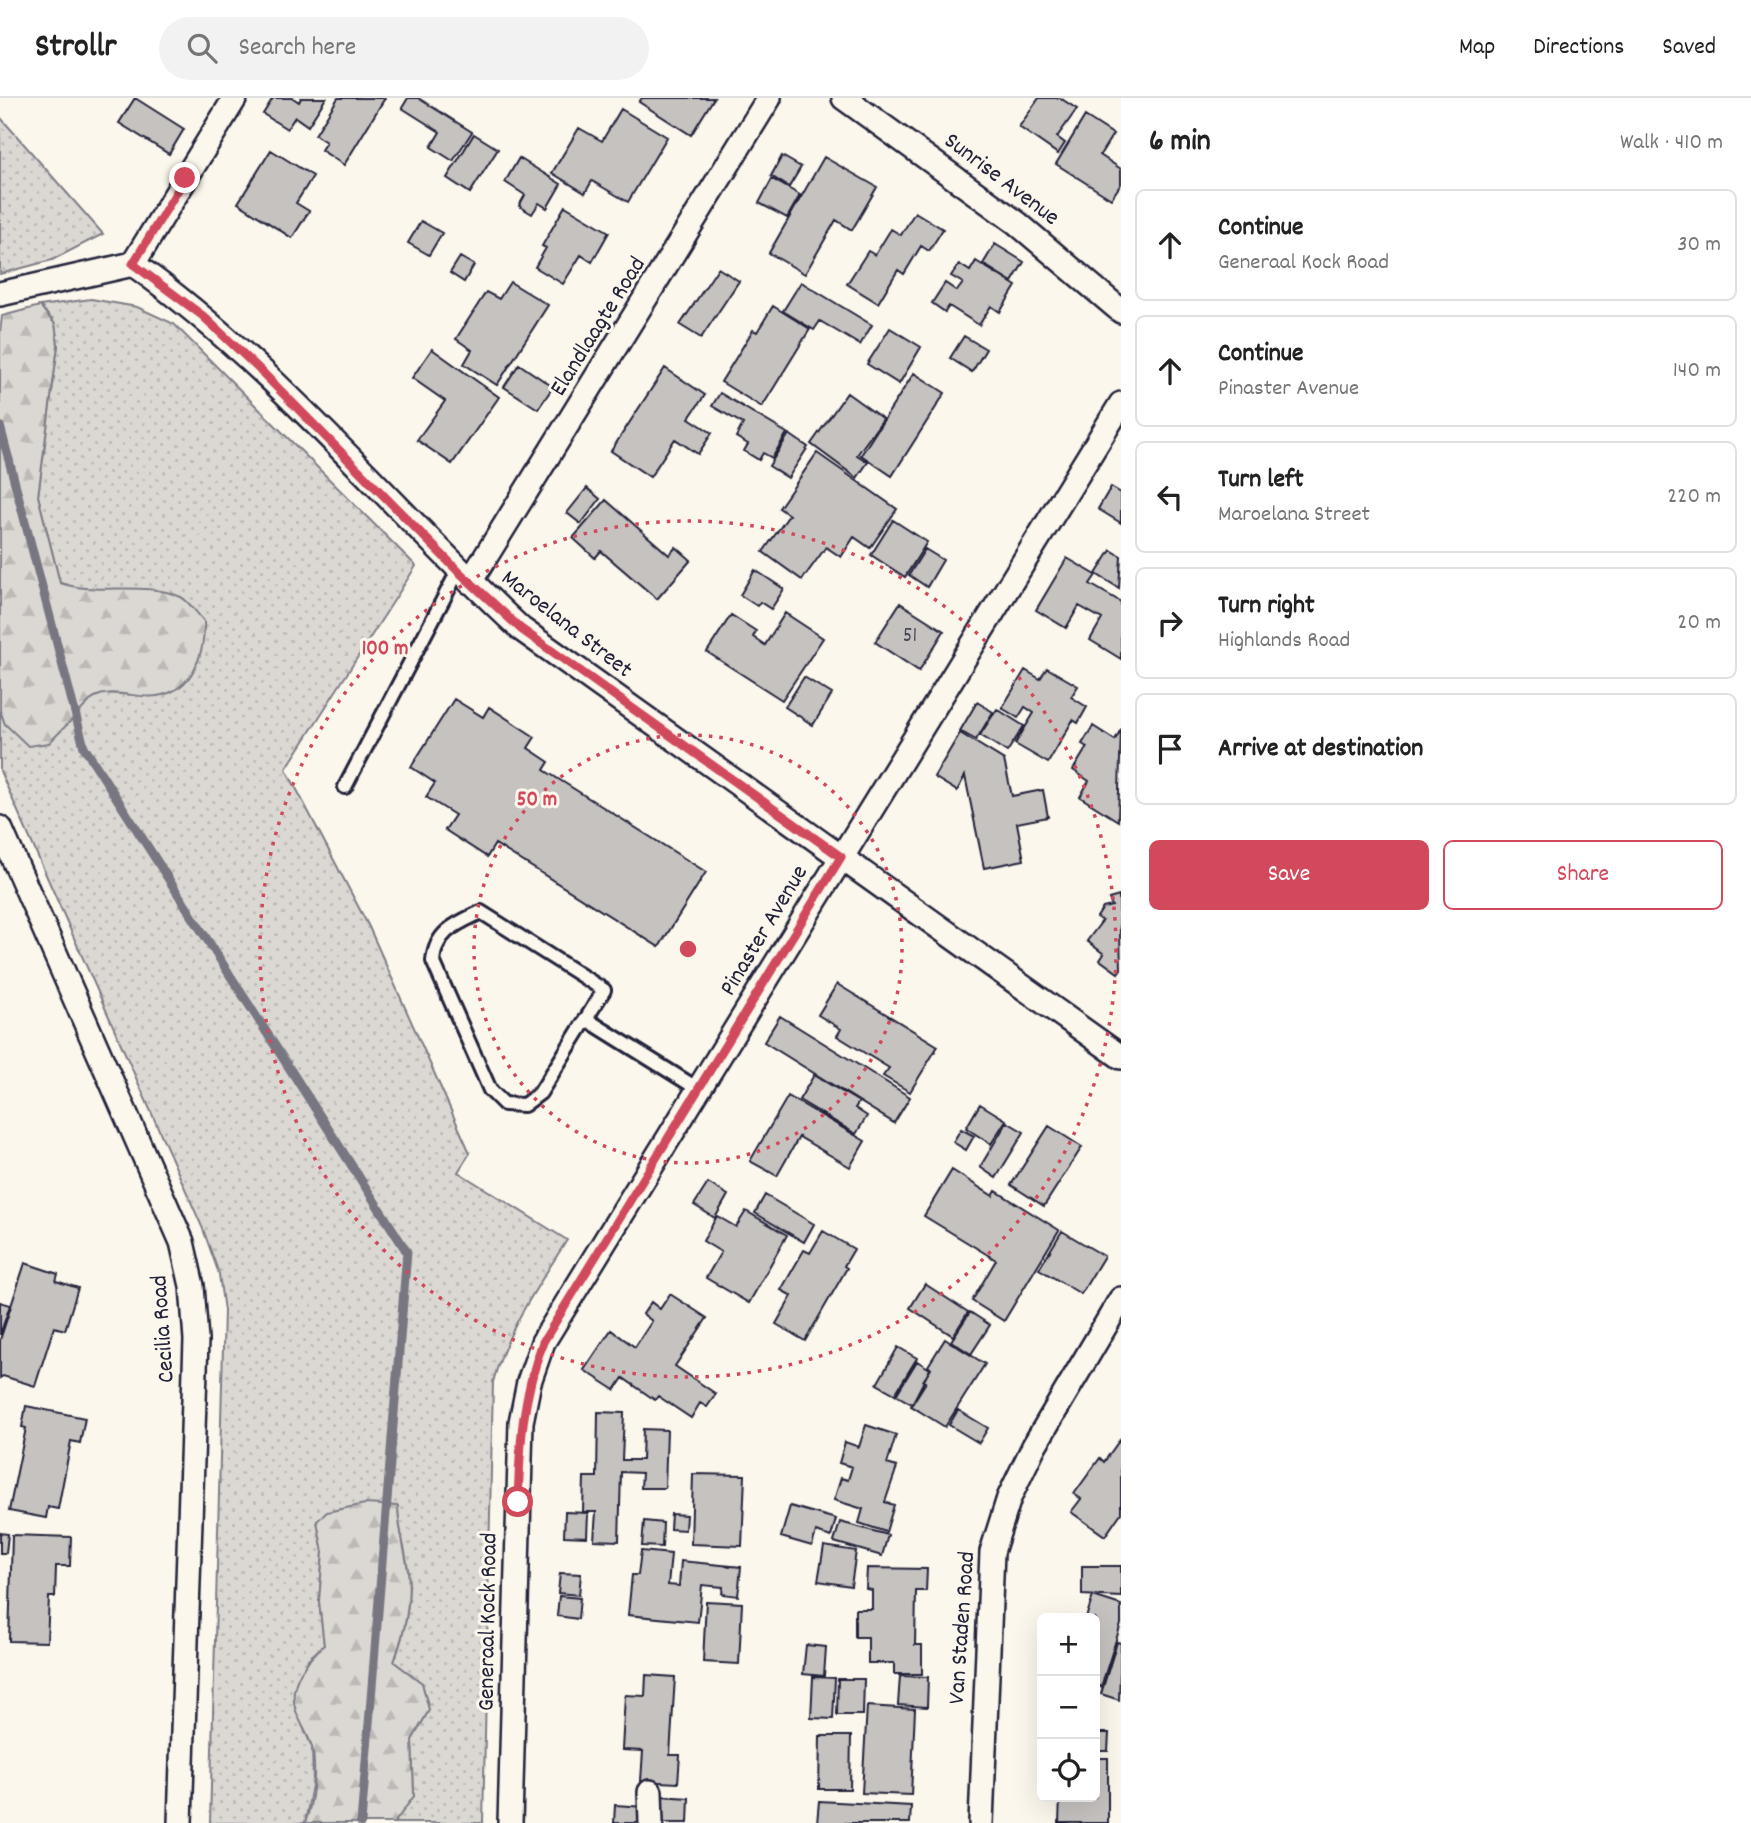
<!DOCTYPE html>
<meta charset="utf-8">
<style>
:root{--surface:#fff;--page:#f2f2f2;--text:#222;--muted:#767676;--line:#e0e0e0;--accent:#d1495b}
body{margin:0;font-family:Dekko,sans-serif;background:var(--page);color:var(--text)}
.controls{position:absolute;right:21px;bottom:21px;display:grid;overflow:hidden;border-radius:10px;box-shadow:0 7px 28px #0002}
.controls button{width:63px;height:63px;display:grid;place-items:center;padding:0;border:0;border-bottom:2px solid var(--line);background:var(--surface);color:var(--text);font:35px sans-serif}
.stop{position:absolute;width:21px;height:21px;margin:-16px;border:5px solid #d1495b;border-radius:50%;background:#fff}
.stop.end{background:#d1495b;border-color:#fff;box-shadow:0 2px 7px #0008}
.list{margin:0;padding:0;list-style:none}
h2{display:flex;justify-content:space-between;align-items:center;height:91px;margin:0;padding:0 28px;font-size:30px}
h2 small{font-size:23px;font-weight:400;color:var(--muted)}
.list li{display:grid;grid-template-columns:46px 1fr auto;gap:21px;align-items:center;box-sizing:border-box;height:112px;margin:0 14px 14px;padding:0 14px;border:2px solid var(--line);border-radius:10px}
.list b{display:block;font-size:26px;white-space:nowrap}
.list p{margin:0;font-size:23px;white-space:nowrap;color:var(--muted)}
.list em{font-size:23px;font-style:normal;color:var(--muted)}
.actions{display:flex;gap:14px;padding:21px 28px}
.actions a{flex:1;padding:16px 0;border:2px solid var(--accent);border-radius:10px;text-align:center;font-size:24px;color:var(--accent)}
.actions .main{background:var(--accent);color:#fff}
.icon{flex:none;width:38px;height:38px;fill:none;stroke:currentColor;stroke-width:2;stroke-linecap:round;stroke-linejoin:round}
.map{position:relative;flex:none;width:1121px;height:1725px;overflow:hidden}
header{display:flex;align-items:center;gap:42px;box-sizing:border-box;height:98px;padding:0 35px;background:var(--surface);border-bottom:2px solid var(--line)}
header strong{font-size:33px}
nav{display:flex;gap:38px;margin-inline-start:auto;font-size:24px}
.search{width:490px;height:63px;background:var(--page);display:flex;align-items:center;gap:18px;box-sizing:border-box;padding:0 24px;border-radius:38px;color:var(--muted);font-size:26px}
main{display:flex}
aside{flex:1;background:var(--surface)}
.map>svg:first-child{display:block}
</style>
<header>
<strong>Strollr</strong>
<div class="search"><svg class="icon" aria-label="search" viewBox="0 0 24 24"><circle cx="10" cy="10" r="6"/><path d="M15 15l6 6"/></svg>Search here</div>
<nav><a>Map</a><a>Directions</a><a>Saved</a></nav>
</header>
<main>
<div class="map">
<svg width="1121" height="1725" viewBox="0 0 1121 1725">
<defs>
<pattern id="grass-dots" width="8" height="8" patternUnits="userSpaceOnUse" patternTransform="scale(1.75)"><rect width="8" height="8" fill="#dbd8d3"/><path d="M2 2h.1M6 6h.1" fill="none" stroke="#bcb9b6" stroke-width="1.8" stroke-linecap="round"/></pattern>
<pattern id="forest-firs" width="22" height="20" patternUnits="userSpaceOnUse" patternTransform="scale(1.75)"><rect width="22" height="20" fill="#dbd8d3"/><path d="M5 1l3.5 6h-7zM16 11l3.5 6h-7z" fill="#bcb9b6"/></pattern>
</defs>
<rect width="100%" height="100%" fill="#fbf7ec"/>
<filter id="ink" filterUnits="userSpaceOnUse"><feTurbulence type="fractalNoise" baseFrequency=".0143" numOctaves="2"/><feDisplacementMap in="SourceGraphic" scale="14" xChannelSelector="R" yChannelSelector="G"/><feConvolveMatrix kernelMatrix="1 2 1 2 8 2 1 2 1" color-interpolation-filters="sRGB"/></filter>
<g filter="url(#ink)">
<path fill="url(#grass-dots)" stroke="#7e7d87" stroke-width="2" d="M0,19L103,136L52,162L0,176Z
M91,201L137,209L174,226L416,468L286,671L369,829L470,1055L458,1074L567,1142C538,1188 507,1231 493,1284L483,1725H394L414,1698L412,1642L429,1612L422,1585L394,1564C405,1534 411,1506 408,1473C406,1451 398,1431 398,1409L317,1423L323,1454L319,1503L324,1547L308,1561L295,1610L312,1649L313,1682L305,1725H210L224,1213L219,1176L203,1131L0,673V612L5,626L102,595L158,598L150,492H81L60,485L38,398L58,247L55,226L40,208Z"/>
<path fill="url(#forest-firs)" stroke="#7e7d87" stroke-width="2" d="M40,208L55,226L58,247L38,398L60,485C98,498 143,482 181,499C189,503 197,516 204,523C205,554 194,593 157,598C136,601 113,589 93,600L49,645L28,648L5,626L0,612V235L2,218Z
M365,1406L398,1408C398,1431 405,1450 408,1473C411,1506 405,1533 394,1564L422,1585L429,1612L412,1642L414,1698L394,1725H305C313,1704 317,1671 312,1649C308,1636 300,1625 296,1613C287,1587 306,1563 324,1547L319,1503L323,1454L317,1423L327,1414Z"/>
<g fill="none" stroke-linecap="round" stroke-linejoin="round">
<path stroke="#787681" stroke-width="9" d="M0,328L84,649L407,1154L361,1725"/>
</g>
<path fill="#c6c2c0" stroke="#22223b" stroke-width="2" d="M135,0L184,31L169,56L119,25Z
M273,0H293L299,4L301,0H326L308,28L295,19L287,31L263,16Z
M338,0H385L344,67L321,52L326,44L315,37Z
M408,0H418L472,34L453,63L431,49L440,34L402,10Z
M642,0H714L691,37L639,4Z
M1039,0H1060L1077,11L1057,39L1065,45L1058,56L1019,29Z
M621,11L667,39L628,104L592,83L585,95L552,75L579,30L602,43Z
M1085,18L1113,36L1100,57L1121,71V86L1111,101L1056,66Z
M474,36L498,51L470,95L447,80Z
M271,52L313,78L296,105L309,113L292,140L238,105Z
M782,58L801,69L789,89L771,78Z
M824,59L877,89L852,132L836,122L805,176L769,155Z
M519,60L561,86L547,110L539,105L532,116L519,108L525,97L505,84Z
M772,81L800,97L787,120L759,105Z
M565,108L609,134L592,164L581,157L563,186L535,169L546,150L542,148Z
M915,114L943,131L929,153L921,148L904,176L898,172L878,205L847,186L868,153L875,157L891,131L901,137Z
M421,123L442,135L429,157L408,145Z
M995,146L1024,164L1012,184L983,166Z
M460,159L474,167L464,184L450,175Z
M976,163L1016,188L1000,214L991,208L979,227L949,208L945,214L932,205L945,185L957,193L963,185L951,178L959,166L970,173Z
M718,170L739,183L701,240L680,227Z
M510,184L548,207L497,287L464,266L472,252L456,241L486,194L499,201Z
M801,184L872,227L860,247L820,223L814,232L783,213Z
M773,208L810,231L762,309L721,284L753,232L757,234Z
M890,230L921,249L899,286L867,266Z
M964,238L986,251L972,274L950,260Z
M432,251L499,299L452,366L417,342L445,303L412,280Z
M519,266L553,289L538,311L504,289Z
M665,270L705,297L689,320L712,335L698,356L675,341L650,379L611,353Z
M914,275L945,295L892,378L861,357Z
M720,295L787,335L772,360L763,355L759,362L744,353L748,346L736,339L743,326L712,308Z
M847,295L883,321L857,357L868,364L857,380L811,346Z
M789,336L808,349L788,380L769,368Z
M817,355L897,411L870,450L854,439L841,459L826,449L802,482L763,454L789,417L779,410Z
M1111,389L1121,395V425L1098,411Z
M587,390L600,401L581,426L567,415Z
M606,402L669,457L676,449L691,462L657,501L601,453L595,460L573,440Z
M893,422L927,444L905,479L871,457Z
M925,451L943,462L927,489L909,477Z
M1111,452L1121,458L1119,490L1096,476Z
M1067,460L1096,477L1090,486L1121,504V561L1090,542L1102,521L1079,508L1066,530L1036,512Z
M755,472L784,491L771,511L760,504L757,508L740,497Z
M900,505L944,533L919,573L875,544Z
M785,515L823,540L782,602L707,554L731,517L756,533L753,539L765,547Z
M1047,570L1078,588L1071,599L1087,609L1078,625L1073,622L1048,665L1015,646L1034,615L1025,609L1018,620L1002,610L1025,572L1040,581Z
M804,579L832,596L813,627L785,609Z
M454,601L483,619L489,609L535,639L528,650L549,664L544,672L706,774L659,849L495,746L487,759L445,732L455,717L426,699L435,685L411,669Z
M977,604L993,614L976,642L960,633Z
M997,611L1024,628L1007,654L980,637Z
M1093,628L1115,642L1121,631L1118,723L1080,699L1089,683L1073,672L1087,649L1082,646Z
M960,635L1004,662L1012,698L1043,692L1048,719L1017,725L1024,762L984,770L965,678L957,693L934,679Z
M1119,798L1121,871L1118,875L1100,862L1104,856L1087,843L1102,823L1097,819L1103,810L1112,808L1109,801Z
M837,886L938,948L910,994L883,978L889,970L837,938L841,931L818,917Z
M780,918L910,999L894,1025L764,944Z
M814,977L859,1004L855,1010L867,1018L856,1036L799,1002Z
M788,998L865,1043L850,1069L799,1039L777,1078L750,1063Z
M980,1006L1006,1022L991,1046L966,1030Z
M1007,1024L1024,1034L996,1080L980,1069Z
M1049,1028L1082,1049L1044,1108L1011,1087Z
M961,1031L974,1038L966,1052L953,1044Z
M952,1072L993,1098L996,1093L1059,1132L1004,1223L972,1203L996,1162L924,1118Z
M708,1085L728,1097L715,1120L694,1107Z
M765,1097L814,1126L804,1144L755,1115Z
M746,1113L787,1137L749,1205L706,1180L721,1154L703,1143L717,1118L736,1129Z
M823,1133L854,1151L844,1168L847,1170L805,1243L776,1226L792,1198L781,1192L804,1152L810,1155Z
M1062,1133L1104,1158L1081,1196L1039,1171Z
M25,1165L58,1176L56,1183L78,1190L65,1232L54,1229L35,1288L3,1278L0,1280V1242Z
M925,1186L968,1214L953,1238L910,1210Z
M670,1196L707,1220L675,1268L716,1296L707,1309L700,1305L691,1320L658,1298L655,1302L623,1280L615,1292L584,1272L611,1232L635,1249L652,1223L643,1216L651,1204L660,1211Z
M0,1204L10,1207L0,1237Z
M970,1214L990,1227L971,1256L951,1243Z
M945,1241L985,1266L945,1329L911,1308L926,1284L923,1283L931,1271L928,1268Z
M898,1249L917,1260L895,1296L877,1286Z
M917,1263L930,1271L912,1306L896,1297Z
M26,1308L85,1320L80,1345L71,1343L58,1411L48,1409L46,1420L9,1413L26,1330L22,1329Z
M958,1312L988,1330L979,1345L949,1327Z
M598,1314L624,1315L622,1362H642L643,1331L667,1332L665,1390H641L642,1375L621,1374L619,1443L594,1442L596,1414H583L584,1379H597Z
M866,1327L896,1337L887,1366L897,1369L885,1404L894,1407L886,1434L859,1425L863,1411L834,1402L841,1380L848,1382L852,1369L839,1365L845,1344L859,1349Z
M1121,1340V1415L1105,1438L1071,1414L1081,1401L1074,1396L1100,1360L1104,1364Z
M693,1376L745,1377L742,1448L691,1446Z
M790,1408L836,1421L831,1439L816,1434L812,1448L781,1439Z
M565,1414L588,1415L587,1439L564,1438Z
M671,1416L686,1417L685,1432L670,1431Z
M644,1423L663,1425L662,1449L642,1448Z
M840,1424L888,1437L882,1458L834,1444Z
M0,1435L8,1436L6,1455H0Z
M12,1437L71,1439L70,1468H56L55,1499H49L47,1544L9,1543Z
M824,1448L856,1453L851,1488L818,1483Z
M641,1453L671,1456L668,1487L679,1488L681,1463L741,1469L738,1498L722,1496L723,1489L702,1487L698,1524L628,1517L632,1477H638Z
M1082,1468H1121V1499L1082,1497Z
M867,1470L927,1471L926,1493H916L915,1547H922V1576H894V1565H868V1539H855V1511H872V1492L866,1491Z
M560,1475L581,1476L579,1497L558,1495Z
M559,1498L580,1500L578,1521L557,1518Z
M1093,1498L1121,1507V1526L1101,1589L1095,1587V1520H1086Z
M706,1503L742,1505L739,1566L703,1564Z
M1117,1544L1121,1545L1119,1602L1101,1596Z
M806,1547L826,1549L824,1578L803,1576Z
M646,1577L675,1579L670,1657H680L678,1685L641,1683L643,1653L622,1652L625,1597L645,1598Z
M900,1578L928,1579L927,1609L898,1607Z
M813,1579L835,1580L833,1621L811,1620Z
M838,1581H864L863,1617H837Z
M867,1608L915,1611L911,1697L862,1695Z
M1095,1635H1109L1108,1653H1095Z
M820,1638H851L850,1691H819Z
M1095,1660H1108V1725H1059L1060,1699H1095Z
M659,1698L689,1700L688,1725H657Z
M819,1703L911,1708L910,1725H817Z
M615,1707L645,1709L644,1725H614Z"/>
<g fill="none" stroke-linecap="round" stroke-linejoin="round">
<g stroke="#22223b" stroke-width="18">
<path id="lane" d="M345,689L458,473
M481,814L604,892L540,995L524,1007L504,1006L490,992L433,863C436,833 456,826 481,814Z
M586,921L698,991"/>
</g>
<g stroke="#22223b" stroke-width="28">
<path id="street" d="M844,0L1017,125L1121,213
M133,166L235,0
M0,196L133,166C277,268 391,411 521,531L1121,959
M470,484L769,0
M0,730L182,1144L192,1188L196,1242L180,1725
M650,1694L651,1725
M510,1725L521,1324L529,1284L543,1244L1121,306
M981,1725L992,1454L1009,1400L1034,1348L1121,1201"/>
</g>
<use href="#lane" stroke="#fbf7ec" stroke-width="12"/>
<use href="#street" stroke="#fbf7ec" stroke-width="23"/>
</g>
</g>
<g fill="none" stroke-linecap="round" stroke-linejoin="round" filter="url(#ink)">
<path stroke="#d1495b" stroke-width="9" d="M185,80L133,166L203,218L260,272L458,473L521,531L841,759L543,1244C522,1302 520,1343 518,1404"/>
</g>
<g fill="none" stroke="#d1495b" stroke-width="3.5" stroke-dasharray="3.5 7">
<circle cx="688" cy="851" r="214"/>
<circle cx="688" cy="851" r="428"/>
</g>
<g text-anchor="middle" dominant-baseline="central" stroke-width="6" stroke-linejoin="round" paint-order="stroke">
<g font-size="21" fill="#4b4a5c">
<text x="910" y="539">51</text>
</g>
<g font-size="24" fill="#22223b" stroke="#fbf7ec">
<text transform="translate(1001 82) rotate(37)">Sunrise Avenue</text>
<text transform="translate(599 229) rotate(-58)">Elandlaagte Road</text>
<text transform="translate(566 527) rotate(38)">Maroelana Street</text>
<text transform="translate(765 833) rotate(-59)">Pinaster Avenue</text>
<text transform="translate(164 1231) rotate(-94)">Cecilia Road</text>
<text transform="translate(489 1524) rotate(-89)">Generaal Kock Road</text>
<text transform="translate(963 1530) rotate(-86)">Van Staden Road</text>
</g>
</g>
<circle cx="688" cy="851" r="10" fill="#d1495b" stroke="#fbf7ec" stroke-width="3.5"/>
<g font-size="21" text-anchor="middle" font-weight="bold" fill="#d1495b" stroke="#fbf7ec" stroke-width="6" stroke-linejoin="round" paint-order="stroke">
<text x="385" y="556">100 m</text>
<text x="537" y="707">50 m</text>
</g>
</svg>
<div class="controls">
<button>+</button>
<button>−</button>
<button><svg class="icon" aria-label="locate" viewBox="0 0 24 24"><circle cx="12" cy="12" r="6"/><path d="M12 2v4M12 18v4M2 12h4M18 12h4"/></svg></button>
</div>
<div class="stop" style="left:518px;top:1404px"></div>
<div class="stop end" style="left:185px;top:80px"></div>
</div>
<aside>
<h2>6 min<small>Walk · 410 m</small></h2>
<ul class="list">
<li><svg class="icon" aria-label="ahead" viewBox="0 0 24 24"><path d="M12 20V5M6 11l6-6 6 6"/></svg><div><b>Continue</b><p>Generaal Kock Road</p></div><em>30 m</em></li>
<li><svg class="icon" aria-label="ahead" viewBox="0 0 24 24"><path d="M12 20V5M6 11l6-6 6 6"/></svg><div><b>Continue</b><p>Pinaster Avenue</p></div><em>140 m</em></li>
<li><svg class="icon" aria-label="left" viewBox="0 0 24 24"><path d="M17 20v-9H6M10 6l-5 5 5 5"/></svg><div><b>Turn left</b><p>Maroelana Street</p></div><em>220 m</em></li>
<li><svg class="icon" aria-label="right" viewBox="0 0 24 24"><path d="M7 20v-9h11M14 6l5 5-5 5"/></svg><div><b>Turn right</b><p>Highlands Road</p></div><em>20 m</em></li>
<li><svg class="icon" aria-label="arrive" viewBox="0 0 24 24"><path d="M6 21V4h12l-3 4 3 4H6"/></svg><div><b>Arrive at destination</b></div></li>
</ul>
<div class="actions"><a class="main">Save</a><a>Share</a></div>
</aside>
</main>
